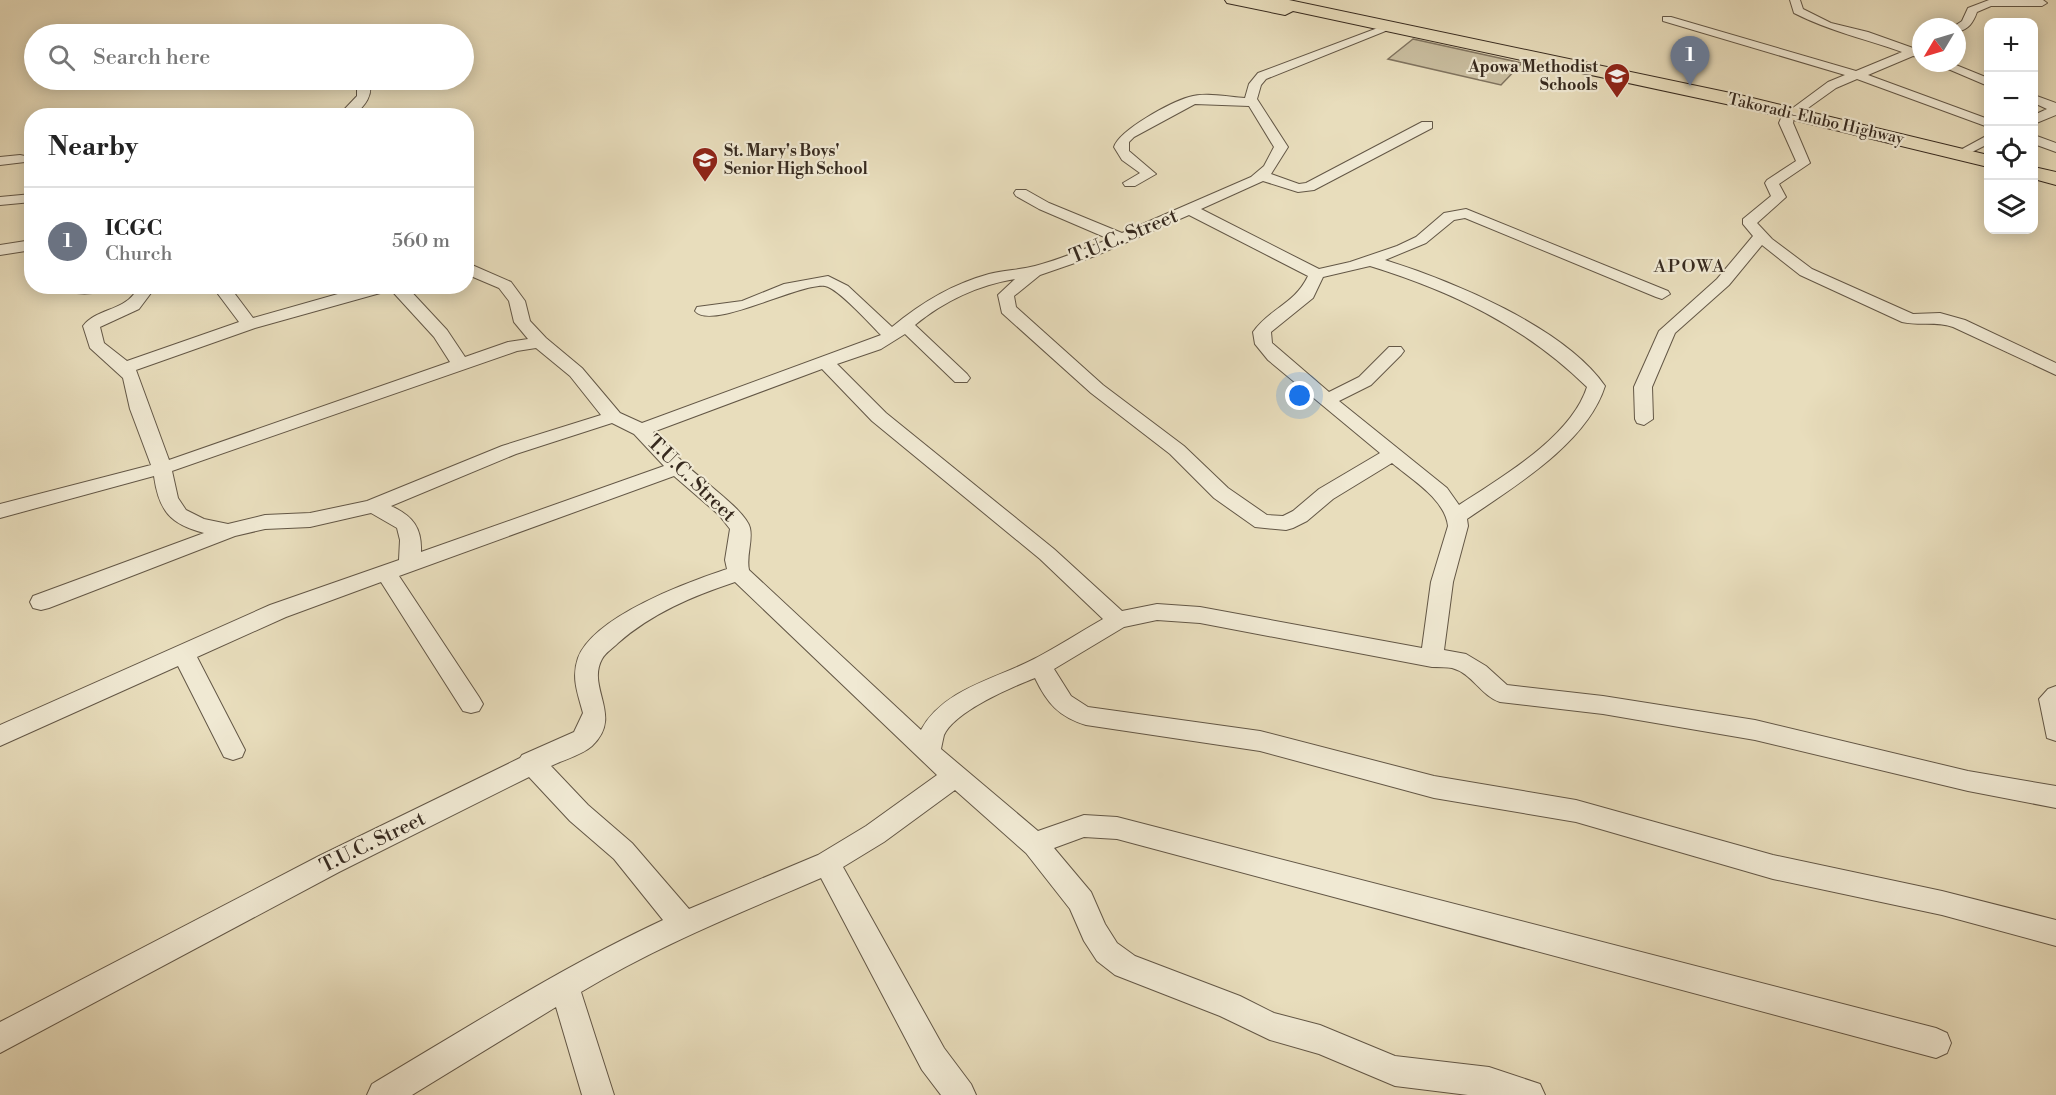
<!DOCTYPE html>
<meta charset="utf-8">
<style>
:root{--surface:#fff;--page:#f6f6f6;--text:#222;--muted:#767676;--line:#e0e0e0;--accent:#0b8043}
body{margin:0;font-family:"Libre Bodoni",serif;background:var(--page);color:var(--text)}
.controls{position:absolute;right:18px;top:18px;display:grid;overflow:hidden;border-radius:12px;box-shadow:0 3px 15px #0003}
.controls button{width:54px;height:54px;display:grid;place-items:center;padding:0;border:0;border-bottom:2px solid var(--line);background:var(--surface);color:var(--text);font:30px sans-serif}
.compass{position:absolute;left:1912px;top:18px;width:54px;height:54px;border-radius:50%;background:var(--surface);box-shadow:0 3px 15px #0003;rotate:232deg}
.you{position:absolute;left:1300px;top:396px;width:21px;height:21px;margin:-15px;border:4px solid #fff;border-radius:50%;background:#1a73e8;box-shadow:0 0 0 9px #1a73e833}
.badge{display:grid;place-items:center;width:39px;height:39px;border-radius:50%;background:var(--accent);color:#fff;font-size:20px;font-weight:700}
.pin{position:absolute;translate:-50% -50px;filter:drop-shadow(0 2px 3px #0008)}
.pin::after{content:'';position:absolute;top:32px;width:21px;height:18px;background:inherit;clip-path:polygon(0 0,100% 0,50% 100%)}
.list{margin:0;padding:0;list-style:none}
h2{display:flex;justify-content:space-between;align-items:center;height:78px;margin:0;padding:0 24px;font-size:26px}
h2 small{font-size:20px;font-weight:400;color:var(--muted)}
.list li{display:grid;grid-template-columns:39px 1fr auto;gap:18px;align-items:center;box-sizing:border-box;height:108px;padding:0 24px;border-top:2px solid var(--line)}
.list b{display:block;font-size:22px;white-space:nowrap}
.list p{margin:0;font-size:20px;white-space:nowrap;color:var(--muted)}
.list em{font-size:20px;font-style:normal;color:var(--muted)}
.icon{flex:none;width:33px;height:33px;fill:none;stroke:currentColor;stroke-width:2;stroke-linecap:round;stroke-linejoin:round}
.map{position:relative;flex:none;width:2056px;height:1095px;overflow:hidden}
.search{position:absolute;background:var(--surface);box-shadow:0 3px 15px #0003;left:24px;top:24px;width:450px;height:66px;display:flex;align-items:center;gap:15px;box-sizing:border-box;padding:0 21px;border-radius:33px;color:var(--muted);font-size:22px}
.panel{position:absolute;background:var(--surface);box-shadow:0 3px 15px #0003;left:24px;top:108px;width:450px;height:186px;border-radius:24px}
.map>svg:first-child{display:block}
</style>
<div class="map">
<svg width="2056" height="1095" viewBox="0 0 2056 1095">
<rect width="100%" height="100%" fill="#e8ddbc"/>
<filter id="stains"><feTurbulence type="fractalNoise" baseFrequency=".00333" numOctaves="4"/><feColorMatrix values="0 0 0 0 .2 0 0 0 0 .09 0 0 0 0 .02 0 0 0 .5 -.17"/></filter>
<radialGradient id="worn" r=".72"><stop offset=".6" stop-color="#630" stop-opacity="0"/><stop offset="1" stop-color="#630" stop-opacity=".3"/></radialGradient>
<path fill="#cabfa1" stroke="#807460" stroke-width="1.5" d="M1413,39L1522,63L1501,85L1388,59Z"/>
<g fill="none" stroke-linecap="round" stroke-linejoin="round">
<g stroke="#635746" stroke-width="2">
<path id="minor" d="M1790,0H1800L1803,9L1831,23L1868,32L1913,48L1921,45V57L1913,56L1868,75L1988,119V127L1857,79L1836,88L1794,118L1793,123L1810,163L1779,184L1786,197L1757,223L1772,239L1812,269L1913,314L1940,313L1965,320L2056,363V375L1953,327C1936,321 1920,326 1902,322L1800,275L1762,245L1729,285L1675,333L1652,387L1653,419L1644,425L1637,423L1635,419L1634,387L1659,331L1717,279L1753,236L1743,224V219L1771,196L1765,183L1767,180L1796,161L1779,123L1782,116L1828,82L1845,75L1663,21V17H1671L1856,71L1902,52C1866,39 1829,31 1794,13Z
M2043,0L2047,3L2042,6H1991L1977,12C1973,23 1969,29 1957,32V27H1953L1962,21L1968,8L1989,0Z
M1383,26L1393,28L1266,79L1261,85L1257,99L1288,147L1271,174L1299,184L1306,183L1422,122H1432V128L1314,190L1298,192L1263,181L1201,209L1319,269L1350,262L1397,246L1416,237L1444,213L1466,209L1668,291L1670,294L1662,299L1656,297L1465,218L1454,220L1426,243L1385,260C1452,281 1564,327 1605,386C1587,443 1515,486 1467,519L1468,526L1453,582L1444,650L1466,654L1486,666L1507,685L1603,696L1755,720L1968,771L2056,786V808L1968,791L1755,740L1603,714L1500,702C1481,696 1472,673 1452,668C1446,667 1438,667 1432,667L1200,623L1157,620L1124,627L1054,669L1071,696L1088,707L1260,731L1434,776L1576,800L1773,855L1942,891L2056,920V946L1942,915L1773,879L1576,822L1434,798L1260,751L1086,725C1059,717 1047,703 1035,678C1012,687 955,711 944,735C943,739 942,744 941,749L1038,831L1084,815L1117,817L1936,1028L1947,1033L1951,1043L1947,1053L1936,1058L1117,839L1084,837L1054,848L1091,892L1105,924L1117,943L1135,956L1240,996L1274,1013L1320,1025L1395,1056L1489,1067L1540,1084L1545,1095H1468L1395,1086L1319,1054L1270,1040L1220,1016L1115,975L1097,961L1084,941L1070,909L1026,853L955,790L884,842L843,867L944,1048L971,1084L976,1095H941L922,1070L821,878C740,913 657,946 581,992L614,1095H582L556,1007L412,1095H367L372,1084C468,1027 562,967 663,920L614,859L570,821L529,777L339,872L0,1053V1022L319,856L520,758L522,755L574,732L583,713C578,694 571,678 578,658C594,616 688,582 727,569L725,560L730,529L719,515L674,476L399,576L479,697L483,704L479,711L471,713L463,711L381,582L286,617L197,657L245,750L242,757L233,760L224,757L178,666L0,746V725L270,605L399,560L400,540L397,528L371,513L310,527L265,529L235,536L49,608L41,610L33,608L30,602L33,596L204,533C170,524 159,511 154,476L0,518V504L151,465L130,409L123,378L90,348L83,326C96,309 121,311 134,294L126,286H145L151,293L139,309L100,327L104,343L127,361L239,322L212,286H229L253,318L366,286H406L447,330L465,357L508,342L528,339L514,322L509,301L499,288L466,274V263L472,265L511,282L525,301L530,321L546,338L582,368L620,413L642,423L881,335C870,324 838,288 825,286C799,283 711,331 695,311L697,307L742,301L784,284L828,276L848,286L892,327C921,303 952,284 989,274C1004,270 1020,270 1035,266C1061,259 1085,249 1109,239L1039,209L1016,196L1014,193L1016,190H1026L1049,203L1122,233L1251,177L1264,166L1274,147L1249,106L1195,104L1134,137L1129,142V151L1156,174L1135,186H1125L1123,183L1140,173L1122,160L1114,147C1119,130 1171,102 1189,97C1206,92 1227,97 1245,98L1249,84L1258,73ZM1189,215L1308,276C1294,305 1271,307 1253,332L1255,344L1268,360L1380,453L1319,489L1293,511L1283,516L1267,515L1228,488L1184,446L1103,385L1016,307L1014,296L1040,275L1095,256ZM1370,266C1451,291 1525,326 1587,387C1571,437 1502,477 1459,505L1447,488L1339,401L1371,385L1401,355L1404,351L1401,347H1389L1359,377L1329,392L1272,343L1271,332L1313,298L1323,277ZM1015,279L998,295L1002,313L1091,393L1170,454L1214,498L1255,527L1286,530L1293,528L1307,521L1333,499L1392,463C1411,479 1445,499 1448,526L1431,582L1422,648L1200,607L1157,604L1122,611L1054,549L886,413L837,364L881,349L905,334L955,382H967L970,378L967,374L915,325C944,301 979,285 1015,279ZM391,290L434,337L450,362L169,460L136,370L255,328ZM536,348L570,376L601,415L502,446L367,501L310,513L265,515L228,524L204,519L186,510L178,498L172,471L517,351ZM822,369L872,421L1040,559L1103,619C1080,632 1057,647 1034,659C996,679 943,689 921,730L749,570C746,556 753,541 750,528C746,510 697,477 683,462C673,453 663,442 653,432ZM612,423L634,434L664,466L421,552C422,528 413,516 391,506L516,454ZM735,582L937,775L866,826L818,855L689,909L632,843L588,805L551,766C563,760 582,755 592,746C624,716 586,688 602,659C605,653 613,648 618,643C652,613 693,596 735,582Z
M1934,63H1951L1988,78V86Z
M357,80H369C374,95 365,106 353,116H338L357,96Z
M2034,95L2056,103V115L2034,124V115L2047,109L2034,103Z
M1988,135V144L1960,158L1953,154Z
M2034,135L2056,143V152L2034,144Z
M20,155L25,156V162L0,165V157Z
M32,194V202L0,205V197Z
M32,240V250L0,255V245Z
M60,286H109C98,296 71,296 60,286Z
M2056,686V741L2047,738L2039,699L2048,689Z"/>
</g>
<g stroke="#372a1f" stroke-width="2">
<path id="highway" d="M1225,0H1289L1740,95L1988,155V167L1740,107L1293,11L1285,15L1227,3Z
M2034,167L2056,172V185L2034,179Z"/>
</g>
<use href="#minor" fill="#f0e9d3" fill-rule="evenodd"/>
<use href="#highway" fill="#e8ddbc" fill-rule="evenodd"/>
</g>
<defs>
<g id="school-pin" transform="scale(1.35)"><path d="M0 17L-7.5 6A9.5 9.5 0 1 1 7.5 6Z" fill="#8f2418" stroke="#f0e9d3"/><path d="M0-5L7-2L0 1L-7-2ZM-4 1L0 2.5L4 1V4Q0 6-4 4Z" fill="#fff"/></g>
</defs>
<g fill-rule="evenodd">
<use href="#school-pin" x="1617" y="76"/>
<use href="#school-pin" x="705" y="160"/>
</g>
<g text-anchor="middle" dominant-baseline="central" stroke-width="4.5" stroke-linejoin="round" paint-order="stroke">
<g font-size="16" font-weight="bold" fill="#372a1f" stroke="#f0e9d3" text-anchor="end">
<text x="1598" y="67">Apowa Methodist<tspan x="1598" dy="18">Schools</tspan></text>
<text x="724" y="151" text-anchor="start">St. Mary's Boys'<tspan x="724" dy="18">Senior High School</tspan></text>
</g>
<g font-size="16" fill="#372a1f" stroke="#f0e9d3">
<text transform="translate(1816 119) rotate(13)">Takoradi-Elubo Highway</text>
</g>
<g font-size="18" letter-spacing="1.5" fill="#372a1f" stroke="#f0e9d3">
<text x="1690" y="266">APOWA</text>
</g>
<g font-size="20" fill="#372a1f" stroke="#f0e9d3">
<text transform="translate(1124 237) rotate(-22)">T.U.C. Street</text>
<text transform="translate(691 479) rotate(44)">T.U.C. Street</text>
<text transform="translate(373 843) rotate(-26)">T.U.C. Street</text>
</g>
</g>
<rect width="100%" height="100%" filter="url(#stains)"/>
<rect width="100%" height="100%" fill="url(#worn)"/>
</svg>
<div class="controls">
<button>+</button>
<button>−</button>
<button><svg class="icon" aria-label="locate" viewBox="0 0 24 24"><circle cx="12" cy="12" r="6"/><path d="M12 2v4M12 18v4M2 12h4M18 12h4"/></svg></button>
<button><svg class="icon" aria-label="layers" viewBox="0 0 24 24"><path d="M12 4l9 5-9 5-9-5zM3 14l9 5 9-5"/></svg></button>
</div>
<svg class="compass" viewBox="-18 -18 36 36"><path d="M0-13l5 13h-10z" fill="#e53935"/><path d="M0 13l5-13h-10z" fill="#767676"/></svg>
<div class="you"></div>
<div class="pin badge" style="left:1690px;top:86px;background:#6b7280">1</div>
<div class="search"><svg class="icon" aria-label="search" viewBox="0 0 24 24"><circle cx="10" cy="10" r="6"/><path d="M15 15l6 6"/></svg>Search here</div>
<section class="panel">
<h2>Nearby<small></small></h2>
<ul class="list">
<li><span class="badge" style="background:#6b7280">1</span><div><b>ICGC</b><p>Church</p></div><em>560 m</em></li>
</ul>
</section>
</div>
